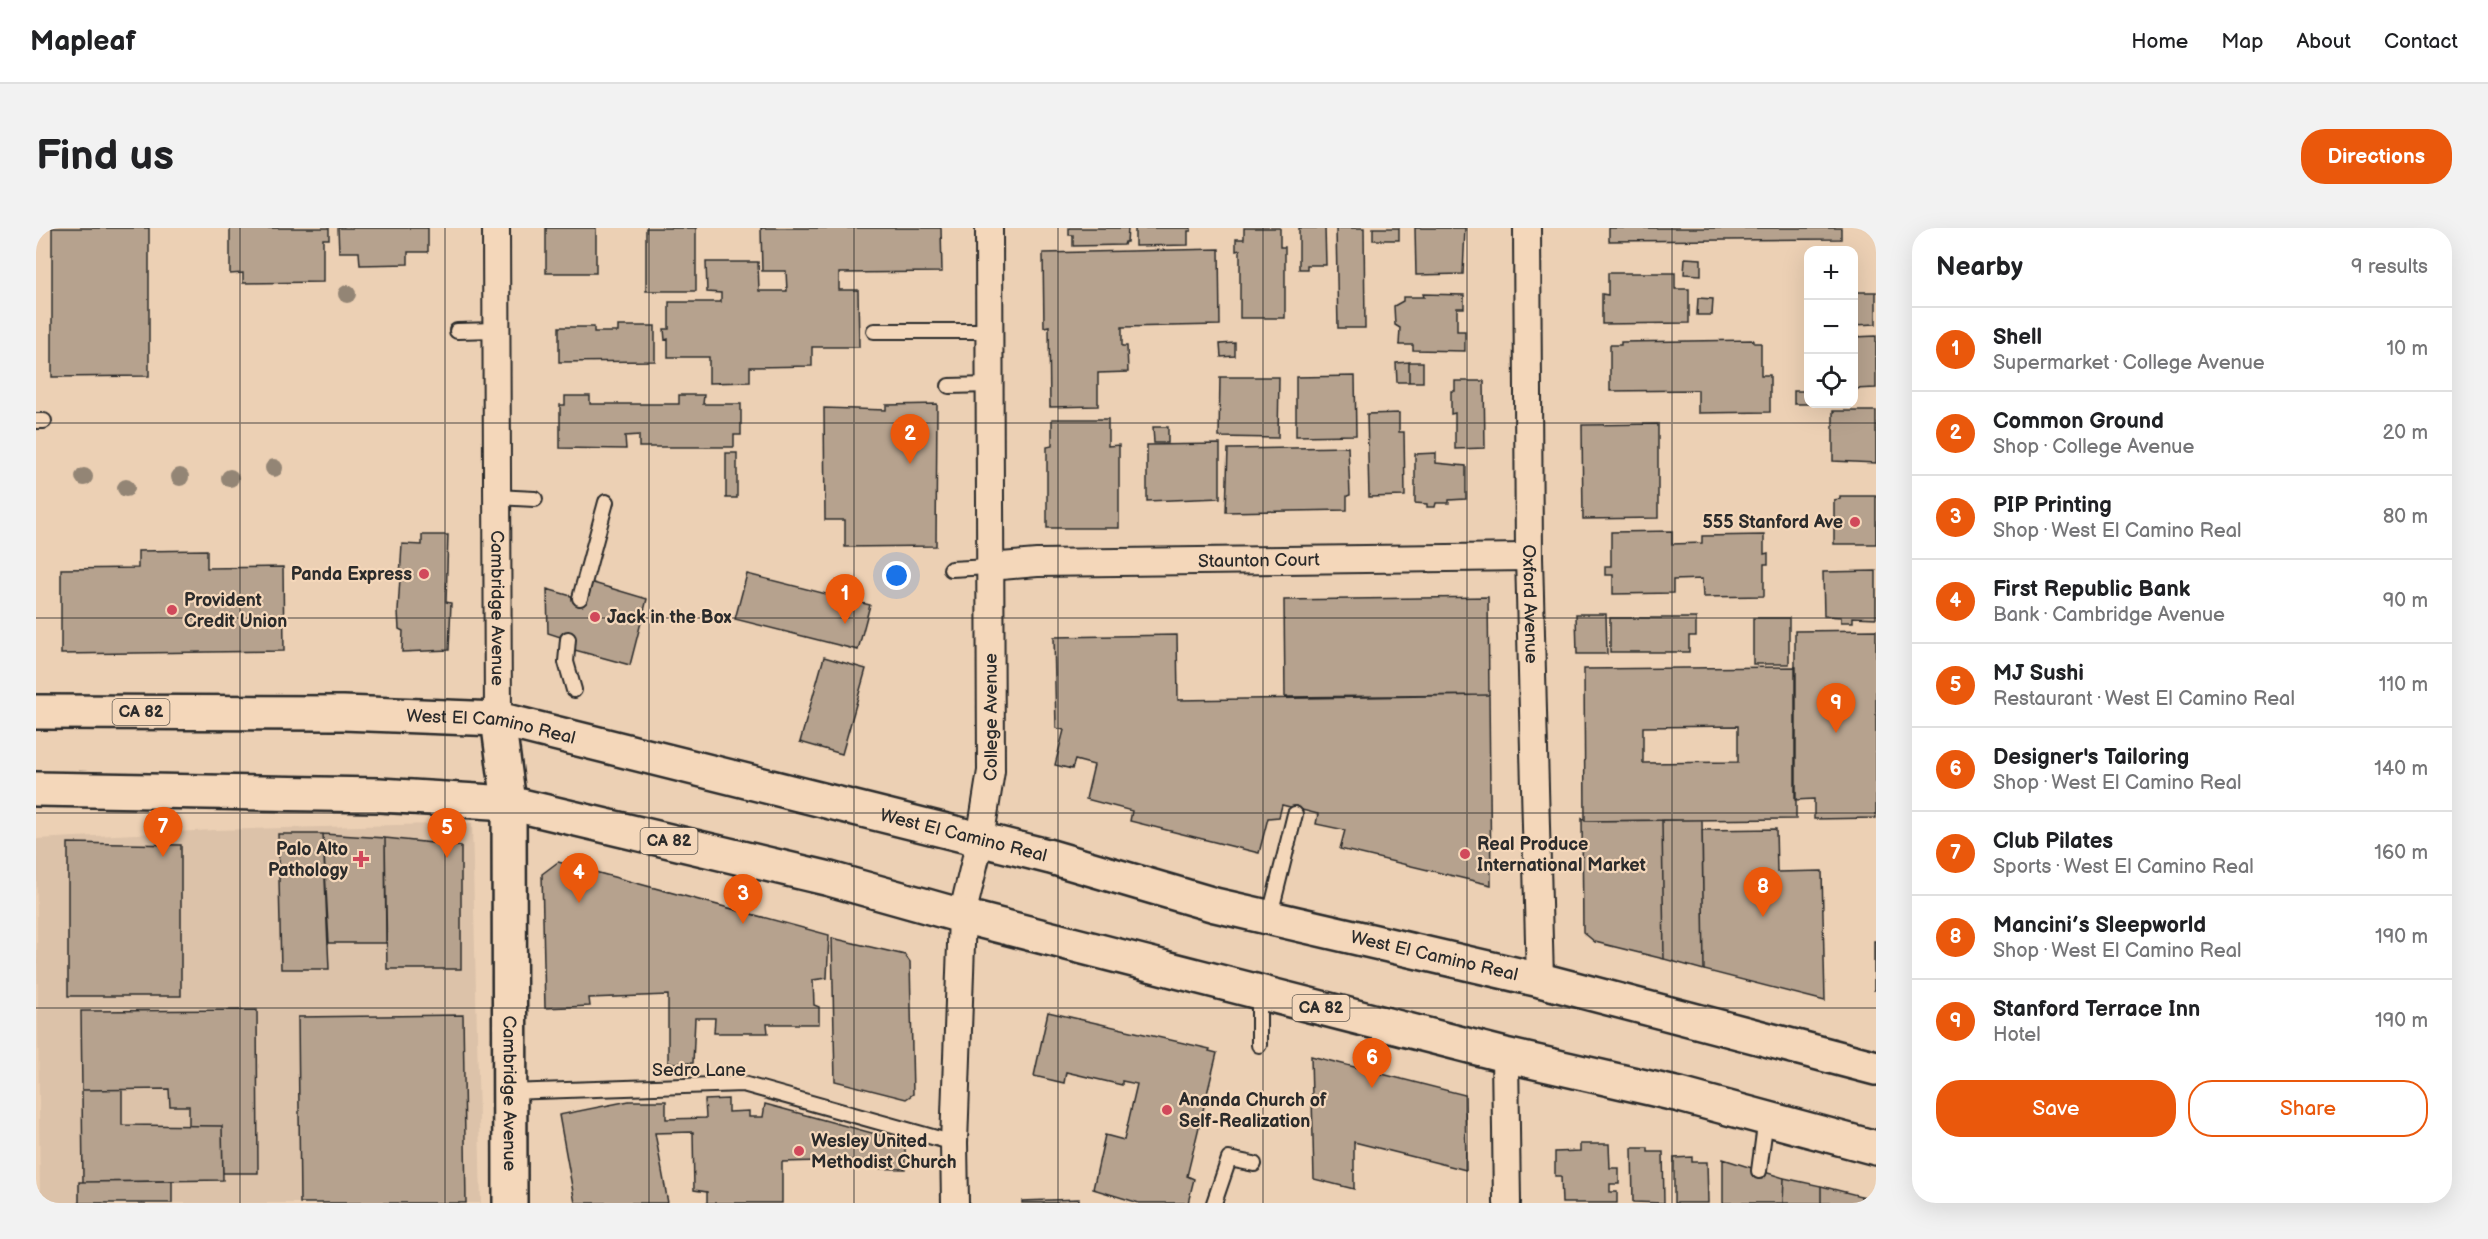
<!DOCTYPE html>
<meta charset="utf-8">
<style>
:root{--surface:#fff;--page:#f2f2f2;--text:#202124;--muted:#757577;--line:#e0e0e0;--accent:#ea580c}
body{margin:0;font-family:"Balsamiq Sans",sans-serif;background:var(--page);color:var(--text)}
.controls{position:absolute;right:18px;top:18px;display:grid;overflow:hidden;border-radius:12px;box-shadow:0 6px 24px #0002}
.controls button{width:54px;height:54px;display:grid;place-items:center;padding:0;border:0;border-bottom:2px solid var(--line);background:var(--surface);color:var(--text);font:30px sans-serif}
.you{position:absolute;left:861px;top:348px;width:21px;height:21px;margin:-15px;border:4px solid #fff;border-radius:50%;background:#1a73e8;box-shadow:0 0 0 9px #1a73e833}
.badge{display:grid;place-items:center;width:39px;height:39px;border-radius:50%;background:var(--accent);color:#fff;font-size:20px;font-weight:700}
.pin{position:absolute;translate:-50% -50px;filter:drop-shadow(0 2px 3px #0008)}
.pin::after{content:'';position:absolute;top:32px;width:21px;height:18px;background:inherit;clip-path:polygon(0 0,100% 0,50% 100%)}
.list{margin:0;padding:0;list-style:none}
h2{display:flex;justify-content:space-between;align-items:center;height:78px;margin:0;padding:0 24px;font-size:26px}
h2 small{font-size:20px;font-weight:400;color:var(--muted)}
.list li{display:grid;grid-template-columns:39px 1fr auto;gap:18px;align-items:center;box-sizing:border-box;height:84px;padding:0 24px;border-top:2px solid var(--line)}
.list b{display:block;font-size:22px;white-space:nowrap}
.list p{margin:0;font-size:20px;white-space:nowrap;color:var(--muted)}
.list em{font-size:20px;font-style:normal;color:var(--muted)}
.actions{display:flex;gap:12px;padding:18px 24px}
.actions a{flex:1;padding:14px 0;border:2px solid var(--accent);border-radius:24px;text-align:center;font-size:21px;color:var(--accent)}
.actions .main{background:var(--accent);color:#fff}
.icon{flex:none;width:33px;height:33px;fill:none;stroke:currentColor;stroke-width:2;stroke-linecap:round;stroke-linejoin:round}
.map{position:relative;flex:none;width:1840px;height:975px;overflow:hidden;border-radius:24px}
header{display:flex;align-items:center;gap:36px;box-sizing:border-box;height:84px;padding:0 30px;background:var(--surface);border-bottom:2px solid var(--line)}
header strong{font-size:28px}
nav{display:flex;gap:33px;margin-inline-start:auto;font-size:21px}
.intro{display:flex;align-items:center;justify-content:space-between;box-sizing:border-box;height:144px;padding:0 36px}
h1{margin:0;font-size:42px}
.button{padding:15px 27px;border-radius:24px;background:var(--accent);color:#fff;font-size:21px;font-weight:700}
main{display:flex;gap:36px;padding:0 36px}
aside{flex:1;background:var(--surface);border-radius:24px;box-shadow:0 6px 24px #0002}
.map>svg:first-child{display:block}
</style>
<header>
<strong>Mapleaf</strong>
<nav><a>Home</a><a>Map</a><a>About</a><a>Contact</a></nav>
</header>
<div class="intro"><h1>Find us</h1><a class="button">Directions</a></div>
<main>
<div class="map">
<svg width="1840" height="975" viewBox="0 0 1840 975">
<rect width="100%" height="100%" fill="#ecd0b4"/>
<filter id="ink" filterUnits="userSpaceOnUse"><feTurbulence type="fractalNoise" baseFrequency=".0167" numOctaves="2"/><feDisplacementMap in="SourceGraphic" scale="12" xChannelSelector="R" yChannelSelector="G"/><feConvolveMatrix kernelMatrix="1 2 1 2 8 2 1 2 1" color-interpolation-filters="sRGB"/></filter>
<g filter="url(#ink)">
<path fill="#dcc2a9" d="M436,595L445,975H4L0,611L178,602Z"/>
<path fill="#b6a28e" stroke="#2b2b2b" stroke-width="1.5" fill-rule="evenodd" d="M16,0H113V148L16,149Z
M194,0H293V11H287V54L207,55V45L194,46Z
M302,0H392V24H372V36L324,37L323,24H303Z
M510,0H560V45H510Z
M610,0H660V63H610Z
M725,0H905L906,44L803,45V62H822L823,119H776V138L714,139V154L673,155V129H632V111L629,112L628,101H633V74H685V65L671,64L670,34H722L723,63H751L750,43H726Z
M1033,0H1092L1091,14H1089L1088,17L1037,18V7H1033Z
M1099,0H1155V3H1152V17L1099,18Z
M1208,0H1244V19H1249V90H1204V22L1200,23V11H1208Z
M1263,0H1289L1290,37H1271V41H1263Z
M1300,0H1328L1329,100H1302Z
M1337,0H1363V12H1337Z
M1379,0H1429L1427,46L1380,47Z
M1573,0H1805V11L1573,13Z
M1183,21L1184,97L1086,99V118H1091L1092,144L1062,145V178L1014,179L1013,98L1008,99L1007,25Z
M1649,30L1665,31V47L1648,46Z
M1572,45H1639V61H1653V95L1566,96V66L1572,67Z
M1818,64H1840V96L1818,97Z
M1387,66L1428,67V80H1421V103H1429V123L1377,122V117H1363L1364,100L1359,97L1358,78L1367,73V69H1388Z
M1662,70L1677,71L1676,87H1661Z
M582,98H619V133L523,134V99H558V104H582Z
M1840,108V160L1818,161V109Z
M1718,112V115H1725V147H1734V184L1662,185V162L1574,163V117H1585V114Z
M1199,115V128L1185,129L1184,116Z
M1373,134V154H1361L1360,135Z
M1373,134H1387V154H1373Z
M1319,148L1320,207L1260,208V149Z
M1184,149H1243L1242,210L1183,209Z
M1419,153H1448L1449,220L1419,221V185L1415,186V163H1419Z
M1758,163H1772V176H1783H1758Z
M643,167H668L667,176H705V207H698V219H603V207L589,208L590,221L524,220V177H529V168H554V176H643Z
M901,176L900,318L809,319V292H789L788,180L850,182V177Z
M1797,183H1840V235L1797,233Z
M1363,185V204H1368L1369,268L1333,269L1331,186Z
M1016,191H1072V218L1083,217V300H1011V219L1016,218Z
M1622,196V290L1547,291L1546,197Z
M1117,199H1132V215H1118Z
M1184,216V270L1111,273V217Z
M1312,219L1314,267L1311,268V282L1190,284L1192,221Z
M690,225H701V270H690Z
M1400,225V235L1430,238V271L1413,272V275H1400L1399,279H1391V276L1379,275V226Z
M1804,268H1840V316H1798V272L1804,271Z
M1636,303V316L1666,315V308L1728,307V326L1732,325V336H1728V368L1667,369L1666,351L1637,352V365L1577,366V347H1569V338H1575V304Z
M386,307H412L410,374L415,375L413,422L366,424L367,403L363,401L362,383L366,316L386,317Z
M171,322V340L247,339L248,423L25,426V341L102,340V323Z
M1840,343V390L1817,389V394H1805V389L1788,388L1787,344Z
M711,346L834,377L822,422L699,391Z
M554,354L611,371L594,437L535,421L537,413L512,405L511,361L549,372Z
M1452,369L1453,467L1249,469L1248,372Z
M1540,386H1570L1571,426H1541Z
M1574,390H1660V408H1653V424H1574Z
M1717,390H1753V436H1717Z
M1840,402V590L1778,591V571L1759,572V403Z
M1141,407L1142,472L1453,467L1455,657L1304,621L1309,602L1280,596L1282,586L1246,577L1243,589L1232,590L1223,625L1094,593L1096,583L1050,571L1058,537L1039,532L1036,541L1019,537L1028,502L1020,500L1018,409Z
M788,429L830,441L806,526L764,514Z
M1760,439V591L1549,593L1548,441ZM1702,498V534L1607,535V499Z
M1546,590L1549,593L1626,592L1628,731L1559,714L1547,704Z
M1626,592H1666L1668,742L1628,731Z
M1740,601L1741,644L1786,643L1789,773L1668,742L1666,602Z
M242,606H287L293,741H245Z
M287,606L349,610L350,715H293Z
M349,610L425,618V741H351Z
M32,615L145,617V768H32Z
M522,634L793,707L791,750L777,752L778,777L783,779V796H731L732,805H678L679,790H659L657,835H632V767L553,770L554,778L509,780L506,646Z
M796,710L869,727L874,734L877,866L870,871L799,853Z
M1838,713H1840V762H1838Z
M221,782L222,945H187L186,898H153V878H134L133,861L46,862L45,783Z
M1012,784L1174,821L1173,823L1181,825L1151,948L1158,951L1152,975H1103L1057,961L1069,907L1088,912L1101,856L1086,853V857L1030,844L1028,855L998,848Z
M427,787L430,975H264L262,789Z
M1275,828L1429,867L1430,942L1318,914V961L1278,951Z
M46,862H86V897L186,898L187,952L47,954Z
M692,871V884L713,883V889H727L729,876L869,914V941L821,940L820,932L746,934V975H671V964L658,962L657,904L619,905L632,975H539L523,887L593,873H630V891L670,890L669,872Z
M1544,916H1573L1574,940H1583V956H1574V964H1581V975H1526L1525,948H1519V924L1544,923Z
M1596,920H1612V924H1627L1628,975L1597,974Z
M1656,929V934H1671L1672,975H1638V930Z
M1687,931L1748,950L1747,975H1687Z
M1748,950L1785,958V975H1747Z
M136,953V975H43V954Z
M1785,958L1825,968V975H1785Z
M1825,968L1840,971V975H1825Z
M1043,971V975H986V973Z"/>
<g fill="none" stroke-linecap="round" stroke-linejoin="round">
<g stroke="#2b2b2b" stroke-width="18">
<path id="service" d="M421,103L460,102
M838,103H953
M913,158L953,157
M0,193H8
M462,269L499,271
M915,341L953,339
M544,370L570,274
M532,411L530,434L538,462
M1233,691L1259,586
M1223,817V764
M472,864L707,856L918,915
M1723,943L1730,890
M1178,975L1193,931L1218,936"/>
</g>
<g stroke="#2b2b2b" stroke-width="30">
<g id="minor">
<path id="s1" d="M460,0L462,491"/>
<path id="s2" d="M1491,0L1493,329L1504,752"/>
<path id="s3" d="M953,339L1001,335L1493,329"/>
<path d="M1469,827L1471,975"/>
<path id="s4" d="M919,975L918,915L926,688L944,612L955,543L953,0"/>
</g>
</g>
<g stroke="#2b2b2b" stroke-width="38">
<g id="tertiary">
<path id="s5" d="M462,491L473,575L474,975"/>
</g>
</g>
<g stroke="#2b2b2b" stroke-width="38">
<g id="primary">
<path id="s6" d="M0,484L307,485L462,491L1015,629L1179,677L1504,752L1840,840"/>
<path d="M0,561L343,567L473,575L794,651L926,688L1469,827L1644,867L1840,920"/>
</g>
</g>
<use href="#service" stroke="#f4d7ba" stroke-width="14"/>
<use href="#minor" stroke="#f4d7ba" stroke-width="26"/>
<use href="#tertiary" stroke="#f4d7ba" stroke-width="33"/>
<use href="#primary" stroke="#f4d7ba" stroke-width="33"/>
</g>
<g fill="#938575">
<circle cx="311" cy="66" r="9"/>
<circle cx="238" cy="240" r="9"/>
<circle cx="48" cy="249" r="9"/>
<circle cx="144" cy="249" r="9"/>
<circle cx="194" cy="250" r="9"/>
<circle cx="90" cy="260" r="9"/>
</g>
</g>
<path fill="none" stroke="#2b2b2b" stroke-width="1.5" stroke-opacity="0.55" d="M204,0V975M409,0V975M613,0V975M818,0V975M1022,0V975M1227,0V975M1431,0V975M1636,0V975M0,195H1840M0,390H1840M0,585H1840M0,780H1840"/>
<g fill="#d1495b" stroke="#f4d7ba" stroke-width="2">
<circle cx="1819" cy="294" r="6"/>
<circle cx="388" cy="346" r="6"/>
<circle cx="136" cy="382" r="6"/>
<circle cx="559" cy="389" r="6"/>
<circle cx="1429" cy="626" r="6"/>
<path d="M322 622h6v6h6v6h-6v6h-6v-6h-6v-6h6z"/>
<circle cx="1131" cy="882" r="6"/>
<circle cx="763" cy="923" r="6"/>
</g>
<g text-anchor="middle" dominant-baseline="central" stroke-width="4.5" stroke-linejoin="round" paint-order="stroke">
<g fill="#f4d7ba" stroke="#675f56" stroke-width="1.5">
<rect x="76.5" y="471" width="57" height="26" rx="4.5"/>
<rect x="604.5" y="600" width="57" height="26" rx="4.5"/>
<rect x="1256.5" y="767" width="57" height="26" rx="4.5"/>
</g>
<g font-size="16" font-weight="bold" fill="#2b2b2b">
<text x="105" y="484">CA 82</text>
<text x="633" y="613">CA 82</text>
<text x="1285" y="780">CA 82</text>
</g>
<g font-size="18" font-weight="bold" fill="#2b2b2b" stroke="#f4d7ba" text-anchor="start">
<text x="1807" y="294" text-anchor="end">555 Stanford Ave</text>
<text x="376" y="346" text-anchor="end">Panda Express</text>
<text x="148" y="372">Provident<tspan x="148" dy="21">Credit Union</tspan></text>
<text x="571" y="389">Jack in the Box</text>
<text x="1441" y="616">Real Produce<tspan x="1441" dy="21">International Market</tspan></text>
<text x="312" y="621" text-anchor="end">Palo Alto<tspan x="312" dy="21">Pathology</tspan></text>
<text x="1143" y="872">Ananda Church of<tspan x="1143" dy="21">Self-Realization</tspan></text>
<text x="775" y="913">Wesley United<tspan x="775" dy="21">Methodist Church</tspan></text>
</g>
<g font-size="18" fill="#2b2b2b" stroke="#f4d7ba">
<text stroke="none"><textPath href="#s3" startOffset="270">Staunton Court</textPath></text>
<text stroke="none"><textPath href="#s2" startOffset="376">Oxford Avenue</textPath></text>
<text stroke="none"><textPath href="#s1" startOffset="380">Cambridge Avenue</textPath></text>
<text stroke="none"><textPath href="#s4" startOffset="489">College Avenue</textPath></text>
<text stroke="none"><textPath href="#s6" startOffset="456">West El Camino Real</textPath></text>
<text stroke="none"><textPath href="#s6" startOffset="942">West El Camino Real</textPath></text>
<text stroke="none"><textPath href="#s6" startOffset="1428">West El Camino Real</textPath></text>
<text x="663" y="842">Sedro Lane</text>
<text stroke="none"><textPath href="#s5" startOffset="375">Cambridge Avenue</textPath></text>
</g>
</g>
</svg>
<div class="controls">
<button>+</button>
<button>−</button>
<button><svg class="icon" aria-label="locate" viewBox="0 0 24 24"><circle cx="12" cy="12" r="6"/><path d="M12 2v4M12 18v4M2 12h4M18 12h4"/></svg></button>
</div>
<div class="you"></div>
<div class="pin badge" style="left:809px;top:396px">1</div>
<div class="pin badge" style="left:874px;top:236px">2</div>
<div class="pin badge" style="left:707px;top:696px">3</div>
<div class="pin badge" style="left:543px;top:675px">4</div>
<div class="pin badge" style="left:411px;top:630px">5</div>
<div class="pin badge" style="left:1336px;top:860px">6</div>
<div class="pin badge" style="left:127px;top:629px">7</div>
<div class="pin badge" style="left:1727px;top:689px">8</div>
<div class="pin badge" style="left:1800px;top:505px">9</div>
</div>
<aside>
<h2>Nearby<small>9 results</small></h2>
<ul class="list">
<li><span class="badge">1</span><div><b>Shell</b><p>Supermarket · College Avenue</p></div><em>10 m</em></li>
<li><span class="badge">2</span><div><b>Common Ground</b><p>Shop · College Avenue</p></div><em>20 m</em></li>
<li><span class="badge">3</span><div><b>PIP Printing</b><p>Shop · West El Camino Real</p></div><em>80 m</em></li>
<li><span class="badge">4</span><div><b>First Republic Bank</b><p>Bank · Cambridge Avenue</p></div><em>90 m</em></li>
<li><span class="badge">5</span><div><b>MJ Sushi</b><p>Restaurant · West El Camino Real</p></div><em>110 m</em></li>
<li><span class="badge">6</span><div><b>Designer's Tailoring</b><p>Shop · West El Camino Real</p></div><em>140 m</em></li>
<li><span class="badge">7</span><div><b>Club Pilates</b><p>Sports · West El Camino Real</p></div><em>160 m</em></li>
<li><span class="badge">8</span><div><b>Mancini’s Sleepworld</b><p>Shop · West El Camino Real</p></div><em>190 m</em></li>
<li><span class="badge">9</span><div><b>Stanford Terrace Inn</b><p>Hotel</p></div><em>190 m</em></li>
</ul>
<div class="actions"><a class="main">Save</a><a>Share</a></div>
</aside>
</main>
